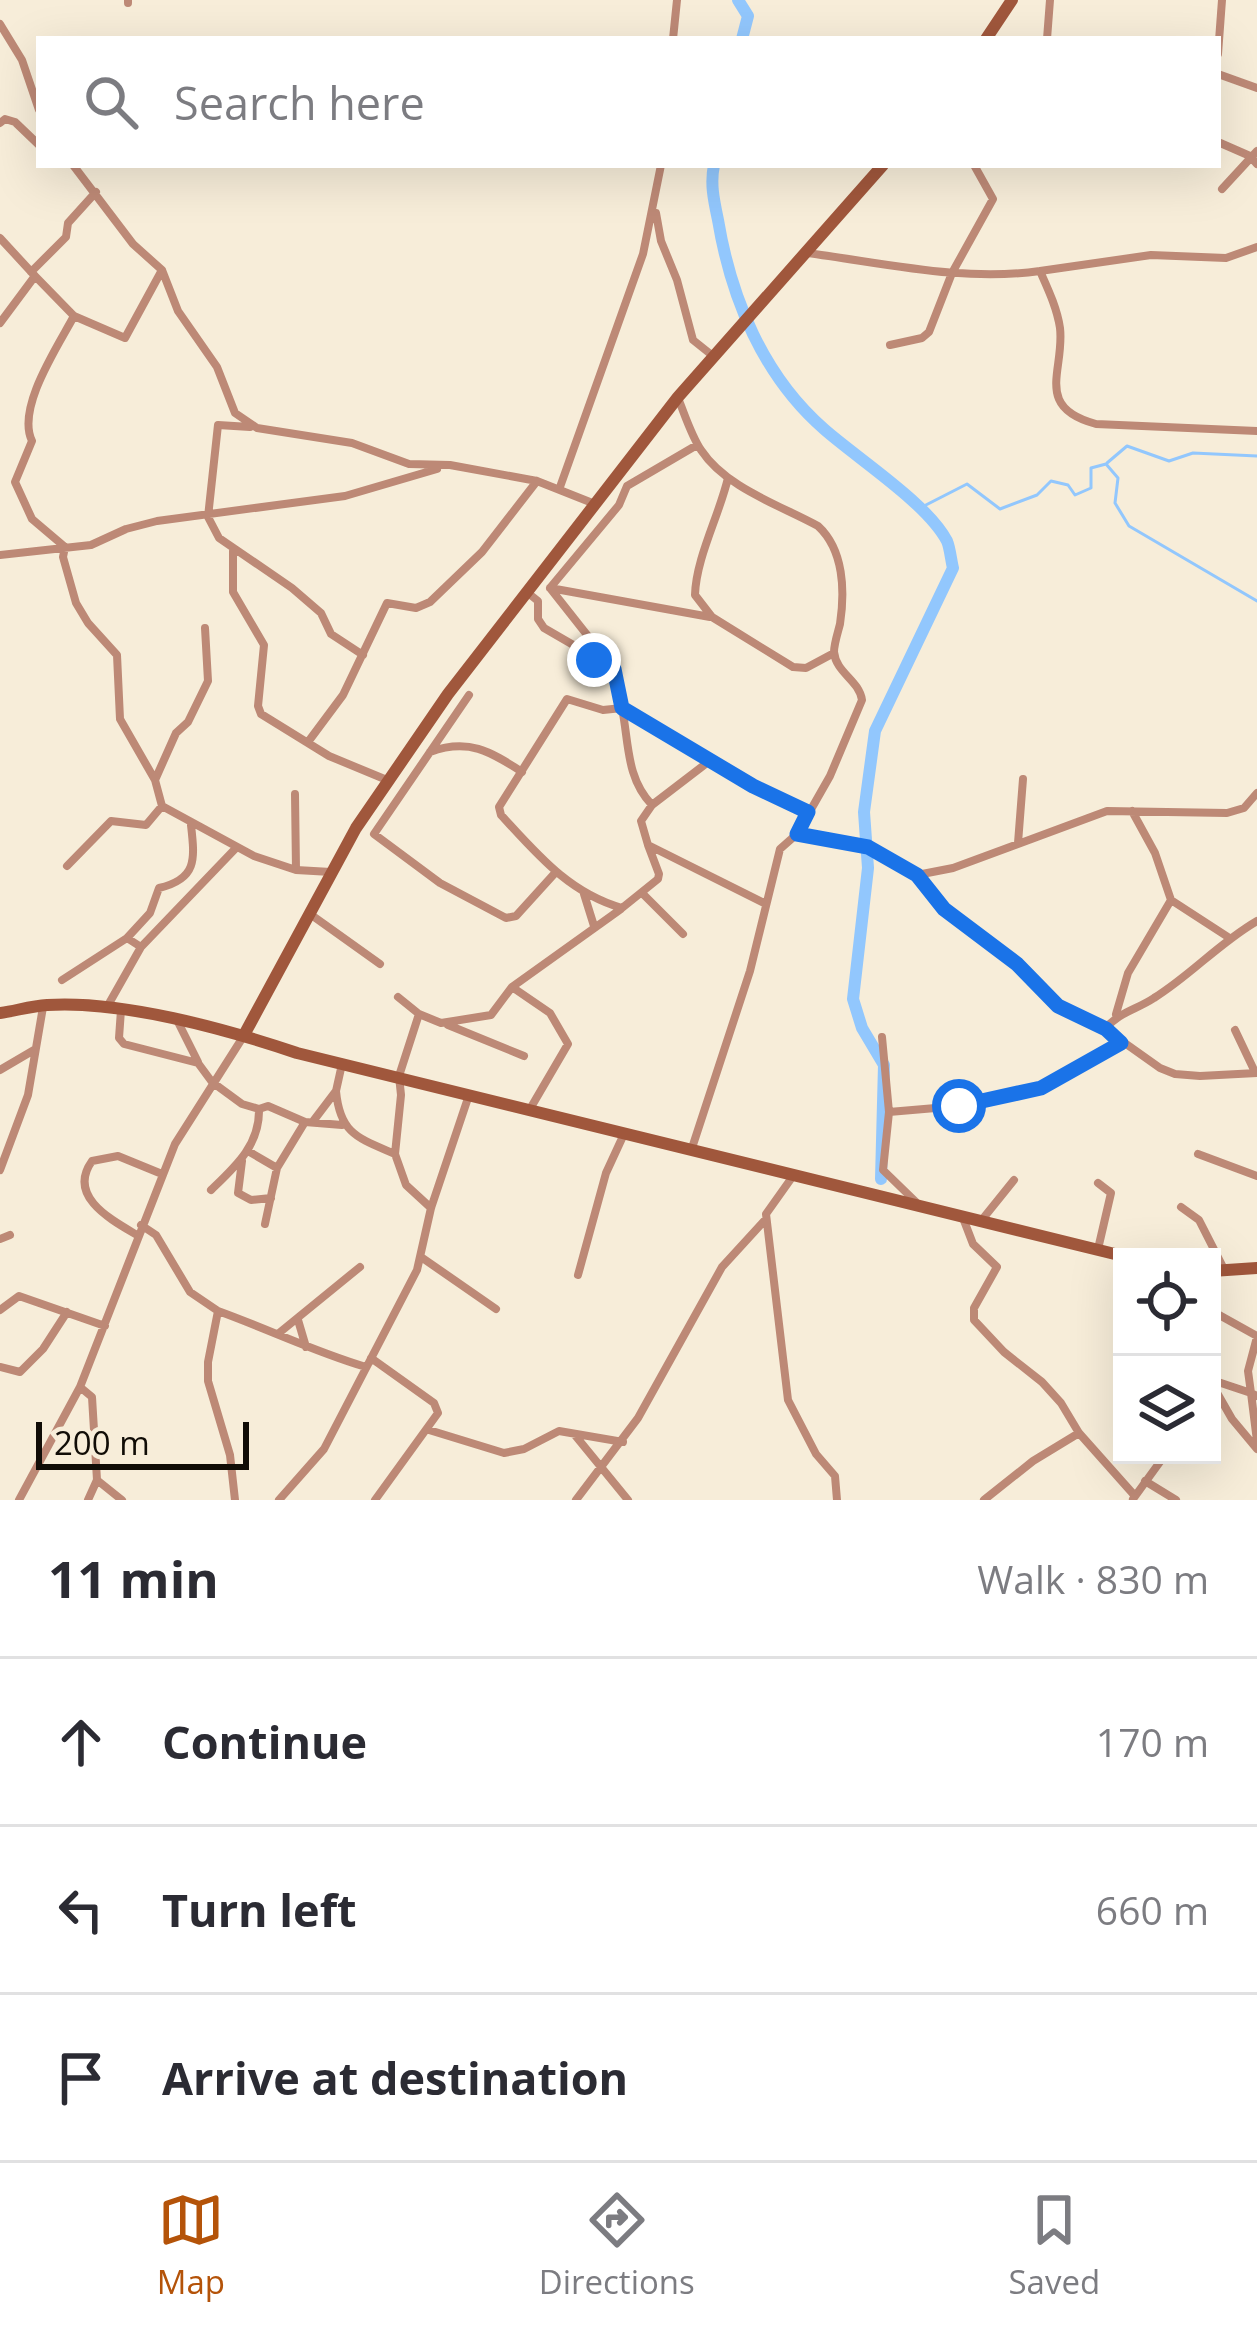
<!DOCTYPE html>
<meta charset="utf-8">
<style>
:root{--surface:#fff;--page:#f2f2f3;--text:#2b2b33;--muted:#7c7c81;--line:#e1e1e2;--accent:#b45309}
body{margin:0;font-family:"Open Sans",sans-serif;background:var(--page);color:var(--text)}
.controls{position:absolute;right:36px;bottom:36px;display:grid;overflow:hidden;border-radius:0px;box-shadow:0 12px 48px #0002}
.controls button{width:108px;height:108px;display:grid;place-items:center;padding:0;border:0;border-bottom:3px solid var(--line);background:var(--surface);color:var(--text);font:60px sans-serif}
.scale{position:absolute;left:36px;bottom:30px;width:213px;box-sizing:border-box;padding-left:12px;border:6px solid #100c06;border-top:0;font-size:33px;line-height:42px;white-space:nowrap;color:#100c06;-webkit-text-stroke:9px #f7edd9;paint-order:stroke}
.stop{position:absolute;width:36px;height:36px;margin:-27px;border:9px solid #1a73e8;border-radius:50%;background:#fff}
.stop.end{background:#1a73e8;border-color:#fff;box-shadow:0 3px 12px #0008}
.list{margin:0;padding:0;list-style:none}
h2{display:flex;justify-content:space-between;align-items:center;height:156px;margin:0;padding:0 48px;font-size:51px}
h2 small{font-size:39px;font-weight:400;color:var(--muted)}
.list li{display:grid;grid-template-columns:78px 1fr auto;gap:36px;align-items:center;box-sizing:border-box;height:168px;padding:0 48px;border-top:3px solid var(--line)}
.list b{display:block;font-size:45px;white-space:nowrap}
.list em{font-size:39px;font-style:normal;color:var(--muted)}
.icon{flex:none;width:66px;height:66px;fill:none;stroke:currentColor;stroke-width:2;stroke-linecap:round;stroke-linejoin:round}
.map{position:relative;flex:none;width:1257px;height:1500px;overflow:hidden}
.search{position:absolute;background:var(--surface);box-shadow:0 12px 48px #0002;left:36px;right:36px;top:36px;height:132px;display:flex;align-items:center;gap:30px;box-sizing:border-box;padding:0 42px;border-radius:0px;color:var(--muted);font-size:45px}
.sheet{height:660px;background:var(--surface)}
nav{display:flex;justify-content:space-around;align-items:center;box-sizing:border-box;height:168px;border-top:3px solid var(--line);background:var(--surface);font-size:33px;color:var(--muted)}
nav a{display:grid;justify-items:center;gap:6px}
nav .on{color:var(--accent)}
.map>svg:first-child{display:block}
</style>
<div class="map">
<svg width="1257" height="1500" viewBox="0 0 1257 1500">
<rect width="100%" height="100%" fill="#f7edd9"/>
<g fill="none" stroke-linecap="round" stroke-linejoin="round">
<path stroke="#92c7fd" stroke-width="3" d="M1107,463L1127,446L1169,461L1193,453L1257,456
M918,509L967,484L1000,509L1037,495L1051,481L1068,485L1075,495L1091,488V468L1106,464L1118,478L1115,503L1129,526L1257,601"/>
<path stroke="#92c7fd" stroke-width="12" d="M738,0L748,16L742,39
M714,165C710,184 714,201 718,220C731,298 763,376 824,429C858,459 927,503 947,541C950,548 951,560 953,568L875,731L864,812L868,868L853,999L862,1028L884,1065L881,1179"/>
<path stroke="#bd8976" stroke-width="8" d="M128,0V3
M0,24L22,60L39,110
M673,39L677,0
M1047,39L1050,0
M1218,54L1222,0
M1218,74L1257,88
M0,123L5,119L15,122L39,145
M1218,142L1250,156L1257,164
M73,165L133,244L162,270L178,311L217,367L235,413L257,428L352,443L409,464L450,465L537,481L595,504
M1222,189L1257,151
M656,213L661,241L677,280L693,340L713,356
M0,238L35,276L0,323
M807,253C884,263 963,282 1040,271C1048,289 1057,308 1060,328C1065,370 1033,407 1096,424L1257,431
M1040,271L1151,255L1226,258L1257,247
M31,272L66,237L68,223L96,192
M35,276L74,316L125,338L162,270
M74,316C58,346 16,408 32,441L15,482L32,519L65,547L63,557L76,603L88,623L117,655L120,719L155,780L162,806L254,856L296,870L331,872
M890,345L922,338L929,332L952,273L993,199L974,165
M678,398C685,415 691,435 701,450C726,488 780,505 818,526C844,550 845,591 840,624C838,632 834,644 834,652C836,673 859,680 862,700L830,776L797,834L780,849L750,971L692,1148
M250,427L218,425L208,517L219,538L292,588L321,613L331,634L363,655
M728,478C719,516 696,558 695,595L712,617L793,667L806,668L834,653
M560,487L643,254L661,165
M233,551V592L264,645L258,706L261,714L329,756L387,780
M0,555L91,545L126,529L157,521L345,496L437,469
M550,588L710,617
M528,593L538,601V619L544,628L613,668
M469,695L374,834L440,883L506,918L516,916L555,873
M308,742L343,695L387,603L416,608L430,602L482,552L537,481
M430,752C468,738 490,751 522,772
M155,780L176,733L188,722L208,681L205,628
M295,794L296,870
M652,805C626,778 629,743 622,708L712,759
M1132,811L1155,853L1171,900L1228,937
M797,834L868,847L917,875L945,909L1017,964L1058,1006L1105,1029L1160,1068L1175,1074L1200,1076L1257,1073
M1018,843L1023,779
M648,845L659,874L658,879L622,908C569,893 537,854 501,815L499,807L567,699L603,710L622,708L614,669L550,588L619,505L627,486L697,445
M67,866L111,821L146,825L162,806
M917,875L953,868L1107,811L1227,813L1244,808L1257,793
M584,894L594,926
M643,894L683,934
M766,904L648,845L641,821L652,805L712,759L753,786L808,812
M310,914L380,964
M141,947L235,849
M62,980L127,938
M512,987L550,1013L568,1044L530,1109
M398,997L419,1014L399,1076L401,1095L395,1154L406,1185L431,1208
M107,1007L141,947L127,938L150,913L159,888C197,879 195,860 191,825
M121,1010L119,1038L124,1044L198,1063L212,1082L242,1104L259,1109C260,1145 235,1167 211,1190
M419,1014L441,1023L491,1015L512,987L621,909
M1116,1014L1128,973L1171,900
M178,1022L198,1062
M448,1025L524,1056
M1105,1029C1119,1012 1136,1010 1154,998C1191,975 1219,943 1257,921
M1235,1030L1255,1072
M882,1037L889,1112
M0,1070L34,1050
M336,1091C340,1134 358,1138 395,1154
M259,1109L268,1106L305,1122L342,1125
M314,1120L336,1091L342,1064
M248,1151L277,1168
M1198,1154L1257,1176
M242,1161L238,1193L251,1200L271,1198
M0,1170L28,1095L43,1007
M793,1176L766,1214L788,1400L816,1454L835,1476L837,1500
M916,1202L883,1170L889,1112L959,1106L1041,1088L1121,1043
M1181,1207L1199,1220L1225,1271
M963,1218L973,1244L997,1267L974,1308V1320L1004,1352L1042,1382L1061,1403L1079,1433L1135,1496
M981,1221L1014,1180
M265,1224L277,1168L305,1122
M141,1225L156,1235L190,1292L218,1311L208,1362V1381L230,1455L235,1500
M137,1235C110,1219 67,1196 92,1161L118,1156L162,1174
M0,1239L10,1235
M1098,1249L1111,1193L1098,1183
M421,1257L496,1309
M578,1275L606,1173L624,1134
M0,1310L19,1296L105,1326
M218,1311C268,1329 315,1352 366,1367
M1212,1311L1257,1336
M298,1320L306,1347
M279,1333L360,1267
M1257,1337L1248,1371L1251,1393L1257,1396
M371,1358L434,1403L438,1413L375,1500
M0,1367L20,1372L43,1349L67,1312
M1212,1380L1251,1393L1257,1441
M1212,1384L1232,1419L1257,1449
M80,1387L92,1397L97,1480L88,1500
M429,1430L504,1453L524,1449L559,1431L623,1442
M574,1434L628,1500
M97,1480L122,1500
M1145,1481L1176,1500
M1133,1499L1165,1455
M19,1500L80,1387L175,1144L243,1037
M279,1500L324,1449L417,1270L431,1208L469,1095
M576,1500L638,1418L722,1267L766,1219
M984,1500L1033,1461L1079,1433"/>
<path stroke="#a0573c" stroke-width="12" d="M986,39L1012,0
M0,1013C15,1011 31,1006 47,1005C121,1000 226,1029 297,1053L1127,1257
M244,1035L356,828L448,694L678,397L883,165
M1212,1271L1257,1268"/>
</g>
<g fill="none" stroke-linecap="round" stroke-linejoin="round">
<path stroke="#1a73e8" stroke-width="15" d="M594,660L614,669L622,708L753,786L808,812L797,834L868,847L917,875L944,909L1017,964L1058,1006L1106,1029L1121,1043L1041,1088L959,1106"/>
</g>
</svg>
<div class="controls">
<button><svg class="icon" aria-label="locate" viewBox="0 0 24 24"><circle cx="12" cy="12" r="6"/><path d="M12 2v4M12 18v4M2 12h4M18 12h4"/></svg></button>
<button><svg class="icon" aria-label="layers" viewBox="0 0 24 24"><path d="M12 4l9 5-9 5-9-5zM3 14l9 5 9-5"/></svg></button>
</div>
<div class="scale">200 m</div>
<div class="stop" style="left:959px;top:1106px"></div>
<div class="stop end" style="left:594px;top:660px"></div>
<div class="search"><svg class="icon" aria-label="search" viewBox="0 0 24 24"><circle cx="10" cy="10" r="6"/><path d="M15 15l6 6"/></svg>Search here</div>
</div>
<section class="sheet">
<h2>11 min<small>Walk · 830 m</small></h2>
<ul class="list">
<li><svg class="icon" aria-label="ahead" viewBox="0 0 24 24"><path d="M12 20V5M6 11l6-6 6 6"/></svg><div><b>Continue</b></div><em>170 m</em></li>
<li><svg class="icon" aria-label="left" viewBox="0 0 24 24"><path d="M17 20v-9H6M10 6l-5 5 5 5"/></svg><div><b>Turn left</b></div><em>660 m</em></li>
<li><svg class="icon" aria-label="arrive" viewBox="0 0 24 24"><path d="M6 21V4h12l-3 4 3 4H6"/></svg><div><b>Arrive at destination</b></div></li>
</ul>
</section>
<nav>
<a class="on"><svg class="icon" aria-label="map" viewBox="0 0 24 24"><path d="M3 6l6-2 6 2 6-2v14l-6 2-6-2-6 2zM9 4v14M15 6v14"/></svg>Map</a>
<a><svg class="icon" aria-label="directions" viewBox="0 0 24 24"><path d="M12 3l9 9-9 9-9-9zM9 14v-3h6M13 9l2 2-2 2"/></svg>Directions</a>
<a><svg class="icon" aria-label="saved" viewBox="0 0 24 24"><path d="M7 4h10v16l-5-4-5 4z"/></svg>Saved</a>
</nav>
